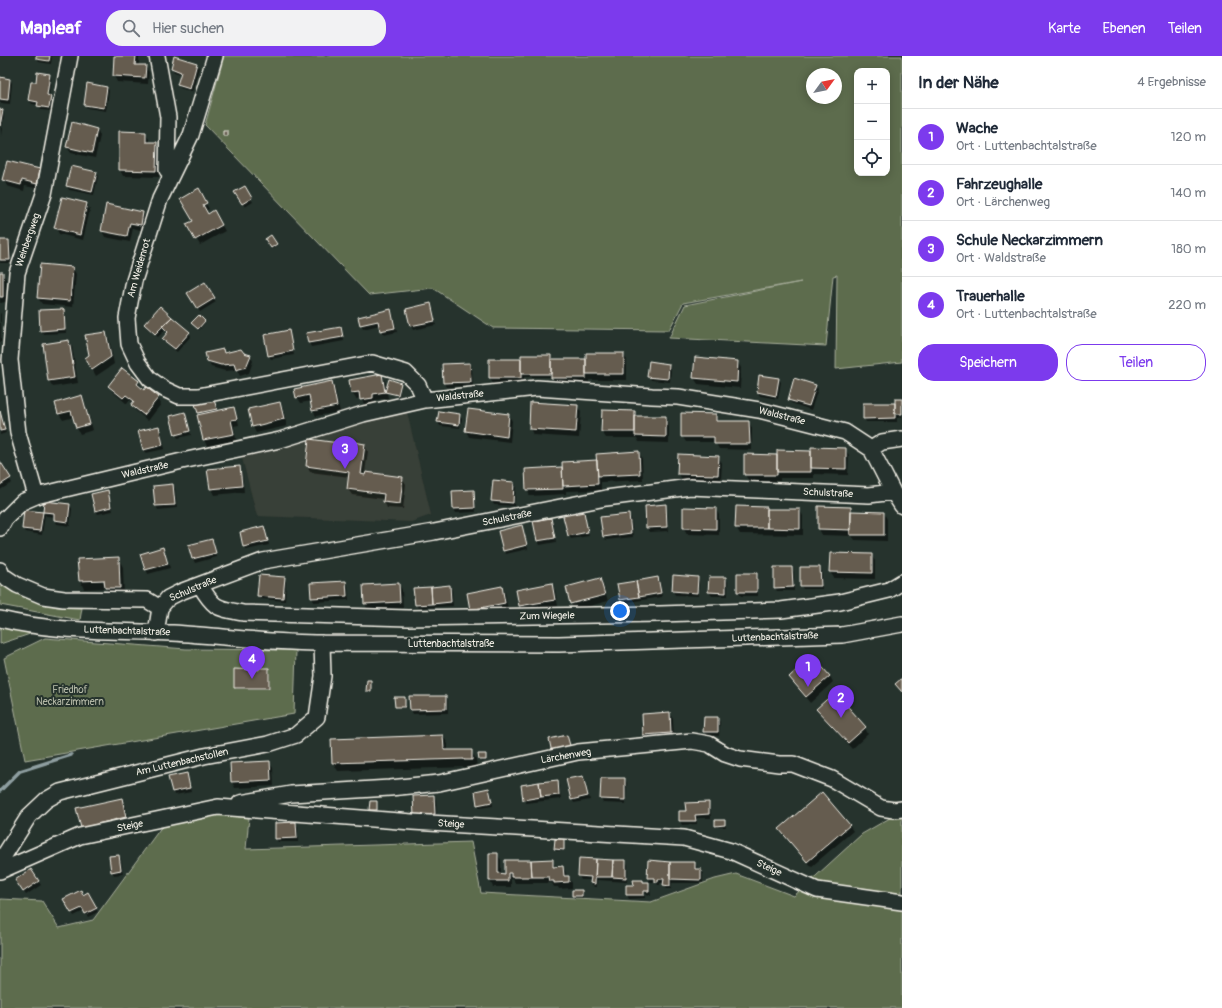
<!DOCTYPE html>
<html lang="de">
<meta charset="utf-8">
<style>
:root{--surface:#fff;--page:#f2f2f3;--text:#1f2937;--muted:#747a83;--line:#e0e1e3;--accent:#7c3aed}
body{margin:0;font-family:Pangolin,sans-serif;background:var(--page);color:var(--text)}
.controls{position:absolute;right:12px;top:12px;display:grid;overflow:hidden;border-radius:8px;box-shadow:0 2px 10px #0003}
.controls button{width:36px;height:36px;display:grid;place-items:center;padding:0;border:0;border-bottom:1px solid var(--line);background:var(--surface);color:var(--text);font:20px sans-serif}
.compass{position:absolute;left:806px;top:12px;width:36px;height:36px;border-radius:50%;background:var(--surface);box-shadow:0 2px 10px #0003;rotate:57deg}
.you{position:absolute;left:620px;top:555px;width:14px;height:14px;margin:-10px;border:3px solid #fff;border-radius:50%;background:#1a73e8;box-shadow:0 0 0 6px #1a73e833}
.badge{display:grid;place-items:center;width:26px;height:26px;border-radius:50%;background:var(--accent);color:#fff;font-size:13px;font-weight:700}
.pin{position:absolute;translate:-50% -33px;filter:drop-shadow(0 1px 2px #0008)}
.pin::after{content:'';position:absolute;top:21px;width:14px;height:12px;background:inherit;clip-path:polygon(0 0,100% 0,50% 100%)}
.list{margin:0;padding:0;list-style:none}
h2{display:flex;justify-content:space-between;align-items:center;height:52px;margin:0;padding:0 16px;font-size:17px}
h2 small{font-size:13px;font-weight:400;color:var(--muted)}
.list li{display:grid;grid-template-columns:26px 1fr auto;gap:12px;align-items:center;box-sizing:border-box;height:56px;padding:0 16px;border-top:1px solid var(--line)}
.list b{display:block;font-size:15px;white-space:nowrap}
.list p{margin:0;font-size:13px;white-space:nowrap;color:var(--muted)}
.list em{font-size:13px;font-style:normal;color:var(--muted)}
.actions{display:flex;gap:8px;padding:12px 16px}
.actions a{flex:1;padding:9px 0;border:1px solid var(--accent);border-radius:16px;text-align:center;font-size:14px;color:var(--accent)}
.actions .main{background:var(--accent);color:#fff}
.icon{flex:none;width:22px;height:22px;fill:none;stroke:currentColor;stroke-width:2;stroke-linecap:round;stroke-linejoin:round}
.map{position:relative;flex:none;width:902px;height:952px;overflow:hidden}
header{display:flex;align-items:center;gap:24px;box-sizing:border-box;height:56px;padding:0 20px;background:var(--accent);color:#fff}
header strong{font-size:19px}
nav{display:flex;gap:22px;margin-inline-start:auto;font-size:14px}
.search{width:280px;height:36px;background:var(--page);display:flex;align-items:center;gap:10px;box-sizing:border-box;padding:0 14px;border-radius:16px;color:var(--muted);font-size:15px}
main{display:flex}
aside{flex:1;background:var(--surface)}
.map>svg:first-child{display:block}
</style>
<header>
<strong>Mapleaf</strong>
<div class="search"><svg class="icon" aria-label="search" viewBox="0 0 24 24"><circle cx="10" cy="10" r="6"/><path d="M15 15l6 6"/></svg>Hier suchen</div>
<nav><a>Karte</a><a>Ebenen</a><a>Teilen</a></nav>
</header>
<main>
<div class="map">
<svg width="902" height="952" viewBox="0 0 902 952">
<rect width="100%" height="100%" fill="#26332d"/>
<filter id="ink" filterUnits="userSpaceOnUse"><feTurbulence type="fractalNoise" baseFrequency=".025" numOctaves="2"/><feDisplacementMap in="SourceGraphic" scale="8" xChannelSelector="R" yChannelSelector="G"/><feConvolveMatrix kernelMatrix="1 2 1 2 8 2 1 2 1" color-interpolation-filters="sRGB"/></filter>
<g filter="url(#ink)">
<path fill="#393f37" d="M407,356L431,459L411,466L257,460L241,398Z"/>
<path fill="#5d6c4e" stroke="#a8ae9b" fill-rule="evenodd" d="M224,0H902V306L836,313L837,219L833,220L826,290L669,282L685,249L801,226L683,247L669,274L493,272L433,232L369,239L205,69ZM857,15H887V117H857ZM812,18H836V42H812Z
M0,527L26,542L57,551L82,552L80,564L0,549Z
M0,571L33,577L0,588Z
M45,582L186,593L296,594L294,658L25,704L4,602Z
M208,757L249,762L246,793L471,786L481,837L651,846L715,823L736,818L794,840L862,778L895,759L902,758V952H0V843L42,845L59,872L93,864L165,766Z"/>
<path fill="#0007" d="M37,0H52L51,8L39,6L37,3Z
M115,0H139V10H145L149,16L148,28L117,26L114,20Z
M197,8L199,12L192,36L180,32L178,29L181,18L174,16L172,12Z
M49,19L51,23L49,41H50L52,45L51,55L41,54L39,49L32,48L29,44L32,27H36Z
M0,22L10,23L12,27L10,48L0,47Z
M107,31L109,35L106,55L87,52L85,49Z
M0,54L2,55L4,59L1,80Z
M97,73L100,80L95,102L71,97L67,91Z
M145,77L149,83V87H156L160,94L159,121L123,120L120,114Z
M39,114L43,120L40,133L25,130L24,135L7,130L4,124Z
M96,117L98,120L94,139L69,134L67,130Z
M244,131L253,146L245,151L236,136Z
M198,134L209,153L205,155L207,159L214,155L225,175L200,189L188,169L194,165Z
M63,142L87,148L90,154L83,184L59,178L56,172Z
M143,157L146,163L144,175L133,172L130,186L105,181L102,175Z
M271,181L277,190L272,193L267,184Z
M0,185H9L11,189V207H0Z
M73,212L76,218L73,251L42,248L38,242Z
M0,217H2L6,223V246L0,247Z
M205,228L216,246L200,256L188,238Z
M430,248L432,252L436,269L413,274L411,270L407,253Z
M160,251L189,276L191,280L177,296L166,287L164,283L169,277L165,274L158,281L147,272L145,268Z
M63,254L65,258L66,277L43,278L41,274Z
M390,254L393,258L397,276L384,279L380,269L363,273L359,261Z
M0,257L1,258V286H0Z
M204,265L205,267L199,274L193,269Z
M340,272L343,276L344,285L311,291L309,287Z
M288,275L290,279L294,299L271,303L269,300Z
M105,277L109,283L114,308L96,320L86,302L90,299Z
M69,285L72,291L78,327L53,331L49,325Z
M224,298H243L250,299L253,305L249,317L240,320L237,314L225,315L211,311L208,305Z
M623,298L627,304V324H589V328H556L552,321H524V328H493L490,322V304H522L551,300L553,304H587Z
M738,306L741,312L740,332L698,328L694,322Z
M470,308L472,312L473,330L446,331L444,327L443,309Z
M669,308L671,312L670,326L651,324L649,320Z
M382,319L385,325L387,334L401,328V329L399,340L387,337L388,342L375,344L376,348L365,350L361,342L356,343L352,337Z
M760,320L778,323L781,326L778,343L760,340L758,336Z
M138,326L142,332L141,333L158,342L161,348L148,365L136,355L132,349L134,347L130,344L127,348L113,336L109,330Z
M332,326L335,333L340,356L316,360L313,354L311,345L301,347L297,341Z
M815,330L818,333L811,354L791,347L789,344Z
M82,341L85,347L93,374L80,378L77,372L74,361L63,364L59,358L56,348Z
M902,344V361L897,362V366H866L864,362L896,348Z
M215,346L217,356L234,353L237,359L239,369L234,370L236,384L207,390L204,384L200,360L197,349Z
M279,347L283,353L287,370L256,377L253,371Z
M577,350L581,356L579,382L533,379L530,372Z
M0,356L6,377L0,379Z
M635,356L637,361H666L669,367V387L639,386L637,382H606L602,376Z
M185,358L187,361L191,379L178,382L176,378Z
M459,359L462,363L460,372L440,370L438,366Z
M509,359L512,365L510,386L469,381L466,375Z
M716,359L719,366H749L752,372V394L719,393L715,386H686L682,380Z
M158,372L161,375L165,393L146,397L143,394Z
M364,389L368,395L365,417L402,422L406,428L403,453L387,452L384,445V443L352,439L348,433L350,421L310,416L307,410L355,390Z
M845,393L849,399L848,419L814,418V422H780V425H749L745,419L778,400Z
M639,396L642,403L643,424L601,426V434L566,435V438L530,440L527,434L526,414L563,412Z
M718,400L722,407L721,424L682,423L678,417Z
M0,407L12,427L0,434Z
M239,411L242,417L244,436L214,439L211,433Z
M514,427L516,431L514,450L494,449L492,445Z
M173,429L175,433L177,452L158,454L156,450L154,431Z
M107,435L109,439L113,455L98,458L96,455Z
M473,435L475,439L476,456L456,457L454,453Z
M45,446L70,449L72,453L70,470L57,468L55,464V461L46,460L45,458L42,479L25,476L23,473L42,457L44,458Z
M665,449L667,453L669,475L649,476L647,472Z
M684,452L716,453L719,459V479L687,478L684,472Z
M766,452L768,454H800L803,460V479L740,478L736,471Z
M851,452L853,456L884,457L887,463V485L855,484L852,480L822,479L819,473Z
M583,457L585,461L589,480L571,483L569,480Z
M629,459L631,463L633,481L606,484L604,480Z
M551,463L553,467L556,486L540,489L538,485L535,466Z
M264,471L266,475L269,489L247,494L244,491Z
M521,471L524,474L528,493L506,498L504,495Z
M212,484L214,488L217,501L195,507L193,503L189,489Z
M163,492L170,512L148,518L141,498Z
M871,499L875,505V523L834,522L830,516Z
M118,502L123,511L124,540H110L106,532L84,533L80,525L78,504Z
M792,512L794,516V535H777L775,532Z
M820,512L822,516V533H803L801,530Z
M738,518H756L758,521V540H741L738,536Z
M284,522L286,526L285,545L260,543L258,540Z
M658,522L660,526L662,541L623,547L621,544Z
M697,522L699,526L698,540L675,539L673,535Z
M710,522H726L728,526V540H712L709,536Z
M600,523L603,529L608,545L575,554L571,548Z
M346,526L348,530L349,544L314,546L312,542L311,528Z
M399,528L402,534L403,552L368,554L365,548Z
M551,528L555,534L558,550L523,556L520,550Z
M450,530L452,534L453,550L418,552L416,549Z
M502,531L505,537L508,553L474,559L471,553Z
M269,613L270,614V633H236L235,631Z
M810,613L830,620L833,626L810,647L794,627L790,621Z
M371,625L372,627L371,636H368L367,635Z
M835,637L865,672L868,678L852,693L821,659L818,653Z
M446,641L448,644V657L413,658L411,654Z
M405,642L406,652H397L396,651Z
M669,657L673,663L674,683L648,685L644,679L643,659Z
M717,662L720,666L719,680L706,679L704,676Z
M443,680L448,688V695H471L476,703L477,712H470L469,711L338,715L333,707Z
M480,699L486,700V705L481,706Z
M269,706L273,712L274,730L235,732L232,726L231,708Z
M186,718L188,722L191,736L175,739L172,736Z
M583,721L585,724L590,744L574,747L572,743Z
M602,723H625L627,727L626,748L603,747L601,743Z
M557,725L559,729L561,743L526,747L524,743Z
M489,733L491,737L493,750L480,752L478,748Z
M434,740L436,744L437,762L418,763Z
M121,743L125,749L129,767L85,777L82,771Z
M377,746V756L371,755L370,754Z
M708,747L710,751L711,762H697V768L682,769L680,765V756H687Z
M724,765L726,771H717L716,770Z
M296,767L298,771V786H278L276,782Z
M849,769L853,775L811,811L784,779L780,773Z
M556,784H564V795H556Z
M497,798L501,804V818L506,819V805L552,804L556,812L563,811L566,817V821H568L572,827V832L559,833L558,831H554L552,827H515L513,823H511V831H493L490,825Z
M118,800L121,803L123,818L114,819L112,815Z
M626,805L628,809L627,826L597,824V831H594L591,827L592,824H581L579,820Z
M695,807L697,811V814H701L703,818V827H672L671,833H667L664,829L665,827H660V829H658L656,826H650L648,822Z
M38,825L41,829L26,839L18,828Z
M642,825L644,827H648L650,831L651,839L645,838L646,842L629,843L627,839L635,830Z
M582,835L583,842H574L573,840Z
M88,838L98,856L88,861L84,855L74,860L65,843L83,840Z"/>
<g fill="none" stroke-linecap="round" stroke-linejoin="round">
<path stroke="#8f9fa1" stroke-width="3.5" d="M0,735L20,715L71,699"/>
</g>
<path fill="#655c4f" stroke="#f4f1e8" d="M36,0H50L49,5L36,3Z
M114,0H136L135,9H146L145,22L113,20Z
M174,0L197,7L190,33L177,29L181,16L171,12Z
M37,16L50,18L47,39L51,40L49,52L37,50L38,46L28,44L31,26H36Z
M0,21L10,23L8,44L0,43Z
M87,27L107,31L104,52L84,49Z
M0,53L3,54L0,70Z
M72,66L97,73L92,97L66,91Z
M119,75L146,76V86H157L156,115L119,114Z
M223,75H228V80H223Z
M7,105L40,113L37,128L22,124L21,129L2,124Z
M71,110L97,116L92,136L66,130Z
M245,130L252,142L242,148L234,136Z
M199,132L207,147L203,149L208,158L214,154L222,169L195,184L186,168L193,165L180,143Z
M62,141L87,147L80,179L54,172Z
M106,148L143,156L141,169L130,167L127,180L101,175Z
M271,179L277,188L271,192L265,183Z
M0,184H9L10,204H0Z
M40,208L73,211L70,245L37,242Z
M0,216H3V241H0Z
M205,226L215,242L197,253L187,237Z
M431,247L435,265L410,270L406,253Z
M160,250L172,261L155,278L144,268Z
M64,253L65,273L40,275L39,254Z
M391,253L395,272L380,275L378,265L360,269L358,261Z
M199,259L205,265L198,273L191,267Z
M172,261L190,276L175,293L162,283L168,276L162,270Z
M341,271L343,281L308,287L306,277Z
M289,274L293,295L268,300L264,279Z
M106,276L111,301L92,314L85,302L89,299L85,279Z
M69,284L75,321L48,325L43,288Z
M223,293L224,297L241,293L244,297L251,299L246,311L236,314L234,308L221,309L207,305L205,297Z
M586,297H624V318H586Z
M521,299H551V318H521Z
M695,301L738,305L737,326L693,322Z
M489,303H521V322H489Z
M551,303H586V322H551Z
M649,305L669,308L668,323L647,321Z
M470,307L471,326L443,327L442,308Z
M122,312L139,325L137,328L144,334L146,331L159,341L144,359L131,349L134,345L126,339L123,342L108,330Z
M382,318L385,336L373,338V342L360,344L359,336L351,337L349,324Z
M759,319L779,322L776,340L757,336Z
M794,322L816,329L809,350L788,344Z
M389,323L401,327L398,339L385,336Z
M332,325L337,350L312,355L309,339L296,342L294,333Z
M82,339L90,368L76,372L71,355L58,358L55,347Z
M895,343H902V358H895Z
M214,344L217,353L198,357L195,348Z
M280,346L284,363L252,371L248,353Z
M530,346L578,349L576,376L529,373Z
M863,347H895V362L863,363Z
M234,351L237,363L231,364L234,378L203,384L197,359Z
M468,353L509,358L507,381L465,375Z
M602,354L635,355V376H601Z
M0,355L5,374L0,375Z
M439,355L460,358L459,369L437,366Z
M185,356L190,375L175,379L170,360Z
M681,357L716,358V365H749L750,388H714V381H681Z
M635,360H666V381L635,380Z
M159,370L163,389L143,394L138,375Z
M309,383L354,389V386L365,388L361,418L365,419L366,416L403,421L400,448L383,446L384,438L347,433L349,416L306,410Z
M811,391L846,392V413L811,412Z
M777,394L811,395V416H777Z
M639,395L640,418L598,420L596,398Z
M678,398L719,400L718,419L677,418Z
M744,398L777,399V419H744Z
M597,404L598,428L563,430L562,406Z
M0,405L11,422L0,429Z
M240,410L242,430L210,433L207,413Z
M562,411L563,433L526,434L525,413Z
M493,424L514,426L513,447L491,445Z
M173,428L175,449L155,450L153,430Z
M108,434L111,451L95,455L91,438Z
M474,434L475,452L453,453L452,435Z
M44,445L70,448L68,466L54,464V457L43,456Z
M666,448L667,471L646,472L645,450Z
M736,450L767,451V472H735Z
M818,450L851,451V474L818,473Z
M683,451L716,452V473L683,472Z
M767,453H800V473L767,472Z
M24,454L43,456L40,475L22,473Z
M851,455L884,456V479H850Z
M584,456L588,476L568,480L563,460Z
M629,458L631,477L603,481L600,461Z
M551,462L555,482L537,485L533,465Z
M522,469L527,489L503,495L498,475Z
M264,470L268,485L243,491L240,476Z
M212,483L216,497L192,503L188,489Z
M163,491L168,508L145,514L140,498Z
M830,497L872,498V517L829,516Z
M119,501L120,532H105L104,524L79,525L77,503Z
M774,511H792L793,531L774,532Z
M800,511H820L821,530H800Z
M737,517H757V536H737Z
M259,519L285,521L283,542L257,540Z
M673,519L698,521L697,537L672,535Z
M658,521L661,537L639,541L636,525Z
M709,521H726V537L708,536Z
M600,522L605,539L570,548L566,531Z
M346,525L347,540L311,542L310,527Z
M636,525L639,541L620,544L617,528Z
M399,527L400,546L364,548L363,529Z
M552,527L555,544L519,550L516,534Z
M450,529L451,546L432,548L431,531Z
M502,530L505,547L470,554L467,537Z
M431,531L432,548L415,549L413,532Z
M817,605L830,620L806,641L789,621L805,606L810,612Z
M259,612H269V632H234V613L259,614Z
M902,622V636L895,628Z
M367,624H371V635H366Z
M835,636L866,671L848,687L816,653Z
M409,640H446V653L410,654Z
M394,641H405V651H395Z
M670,656L671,677L643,679L642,658Z
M704,661H718V676H703Z
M443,679L444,694H472V704H464V703L332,707L331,683Z
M567,679L571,693L552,697L549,683Z
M478,698H486V704H479Z
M270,705L271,724L231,726L230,707Z
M187,717L190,732L172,736L168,721Z
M583,720L588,740L571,744L566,723Z
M601,722H625V744L600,743Z
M558,724L559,739L541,741L539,726Z
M539,726L541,741L523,744L521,729Z
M489,732L492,746L477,749L475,735Z
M822,736L850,769L807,806L779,773Z
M434,739L435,758L414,760L413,740Z
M122,742L126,761L81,772L76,752Z
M370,745H377V754H369Z
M709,746V758L695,759L696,765H679V755H686L685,747Z
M715,764H725V769L715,770Z
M296,766L297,782L275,783V767Z
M555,783H564V794L554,793Z
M489,797H498V817L505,818V804H531L532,821H511V817H508V825H489Z
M119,799L121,814L111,816L109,800Z
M579,802L596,803L595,828L590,827L591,821L578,820Z
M553,803V811L563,810L564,820H569V826L554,827V825H550L549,821H532L531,804Z
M596,803L613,804L612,821H595Z
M613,804H626V822L612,821Z
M648,804L670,806V830L663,829L664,823H658V826H655V822H647Z
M670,806H695V813H701V824L670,823Z
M31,813L39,825L23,836L15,824Z
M633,824H643V826H649V835H644V839H626V829H634Z
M81,834L83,839L88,836L97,852L85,858L82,852L71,857L63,843Z
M572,834H582V840H572Z"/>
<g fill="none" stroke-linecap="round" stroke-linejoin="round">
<g stroke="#f4f1e8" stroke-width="18">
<path id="minor" d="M157,0L168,61L167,114L171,118
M215,0L191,79L160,143L134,225L127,262L129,288L138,307L150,323L164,333L179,340H198L372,307L406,317L418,329L425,344
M871,393L882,386L902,383
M36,440L18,377L10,304L17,217L44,138L70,0
M0,472L5,463L22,446L36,440L182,405L280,384L363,358L425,344L537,332L652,340L678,341L759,354L845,376L871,393L893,436L902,450
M0,514L2,519L17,529L43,540L64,543L147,544L160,552
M200,529C214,553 217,552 243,557L408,562L660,558L781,554L840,546L889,534L902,526
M0,563C56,577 115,574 173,577C223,580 272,587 322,587L559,588L842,579L902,568
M156,577L160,552L168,542L180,536L263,505L434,476L606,442L690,431L869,439L893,436
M240,747L291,738L390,732L439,727L578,696L692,685L709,688L725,698L740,703L779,708H793L832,723L881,752L894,754L902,753
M0,806L29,760L46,744L60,736L204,700L268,688L296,679L317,661L323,620L322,587
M0,815L80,780L218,751L412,766L684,782L731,795L817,834L902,846"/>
</g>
<use href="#minor" stroke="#26332d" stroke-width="15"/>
</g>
</g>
<g text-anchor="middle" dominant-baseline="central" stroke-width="4" stroke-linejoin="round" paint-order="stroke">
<g font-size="10" fill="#f4f1e8" stroke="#26332d">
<text transform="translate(28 184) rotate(-71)">Weinbergweg</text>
<text transform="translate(139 212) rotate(-74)">Am Weidenrot</text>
<text transform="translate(460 340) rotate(-6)">Waldstraße</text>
<text transform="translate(782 360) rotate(14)">Waldstraße</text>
<text transform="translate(145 414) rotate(-13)">Waldstraße</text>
<text transform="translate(828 437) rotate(3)">Schulstraße</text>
<text transform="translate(507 462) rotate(-11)">Schulstraße</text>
<text transform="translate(193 533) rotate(-23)">Schulstraße</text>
<text transform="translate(547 560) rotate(-1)">Zum Wiegele</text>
<text transform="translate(127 575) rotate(2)">Luttenbachtalstraße</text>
<text transform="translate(775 581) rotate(-2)">Luttenbachtalstraße</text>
<text x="451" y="588">Luttenbachtalstraße</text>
<text transform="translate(566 700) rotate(-10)">Lärchenweg</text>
<text transform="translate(182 706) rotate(-13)">Am Luttenbachstollen</text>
<text transform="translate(451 768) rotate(3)">Steige</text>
<text transform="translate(130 770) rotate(-12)">Steige</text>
<text transform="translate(769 812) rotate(24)">Steige</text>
</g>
<g font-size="10" fill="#b8bcaa" stroke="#26332d">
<text x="70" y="634">Friedhof<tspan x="70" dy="12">Neckarzimmern</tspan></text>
</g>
</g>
</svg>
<div class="controls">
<button>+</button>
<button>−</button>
<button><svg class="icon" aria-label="locate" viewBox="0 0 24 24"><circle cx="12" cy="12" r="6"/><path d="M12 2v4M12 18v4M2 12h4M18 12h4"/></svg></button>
</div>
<svg class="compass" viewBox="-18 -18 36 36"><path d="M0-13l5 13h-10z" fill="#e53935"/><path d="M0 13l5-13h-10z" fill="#747a83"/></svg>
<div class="you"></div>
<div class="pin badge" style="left:808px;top:631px">1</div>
<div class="pin badge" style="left:841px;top:662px">2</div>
<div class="pin badge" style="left:345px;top:413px">3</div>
<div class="pin badge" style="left:252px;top:623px">4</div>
</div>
<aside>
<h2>In der Nähe<small>4 Ergebnisse</small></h2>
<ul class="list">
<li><span class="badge">1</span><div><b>Wache</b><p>Ort · Luttenbachtalstraße</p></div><em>120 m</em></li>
<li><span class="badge">2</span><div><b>Fahrzeughalle</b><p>Ort · Lärchenweg</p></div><em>140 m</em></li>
<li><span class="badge">3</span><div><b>Schule Neckarzimmern</b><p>Ort · Waldstraße</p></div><em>180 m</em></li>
<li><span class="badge">4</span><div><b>Trauerhalle</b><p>Ort · Luttenbachtalstraße</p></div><em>220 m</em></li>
</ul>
<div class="actions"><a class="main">Speichern</a><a>Teilen</a></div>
</aside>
</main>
